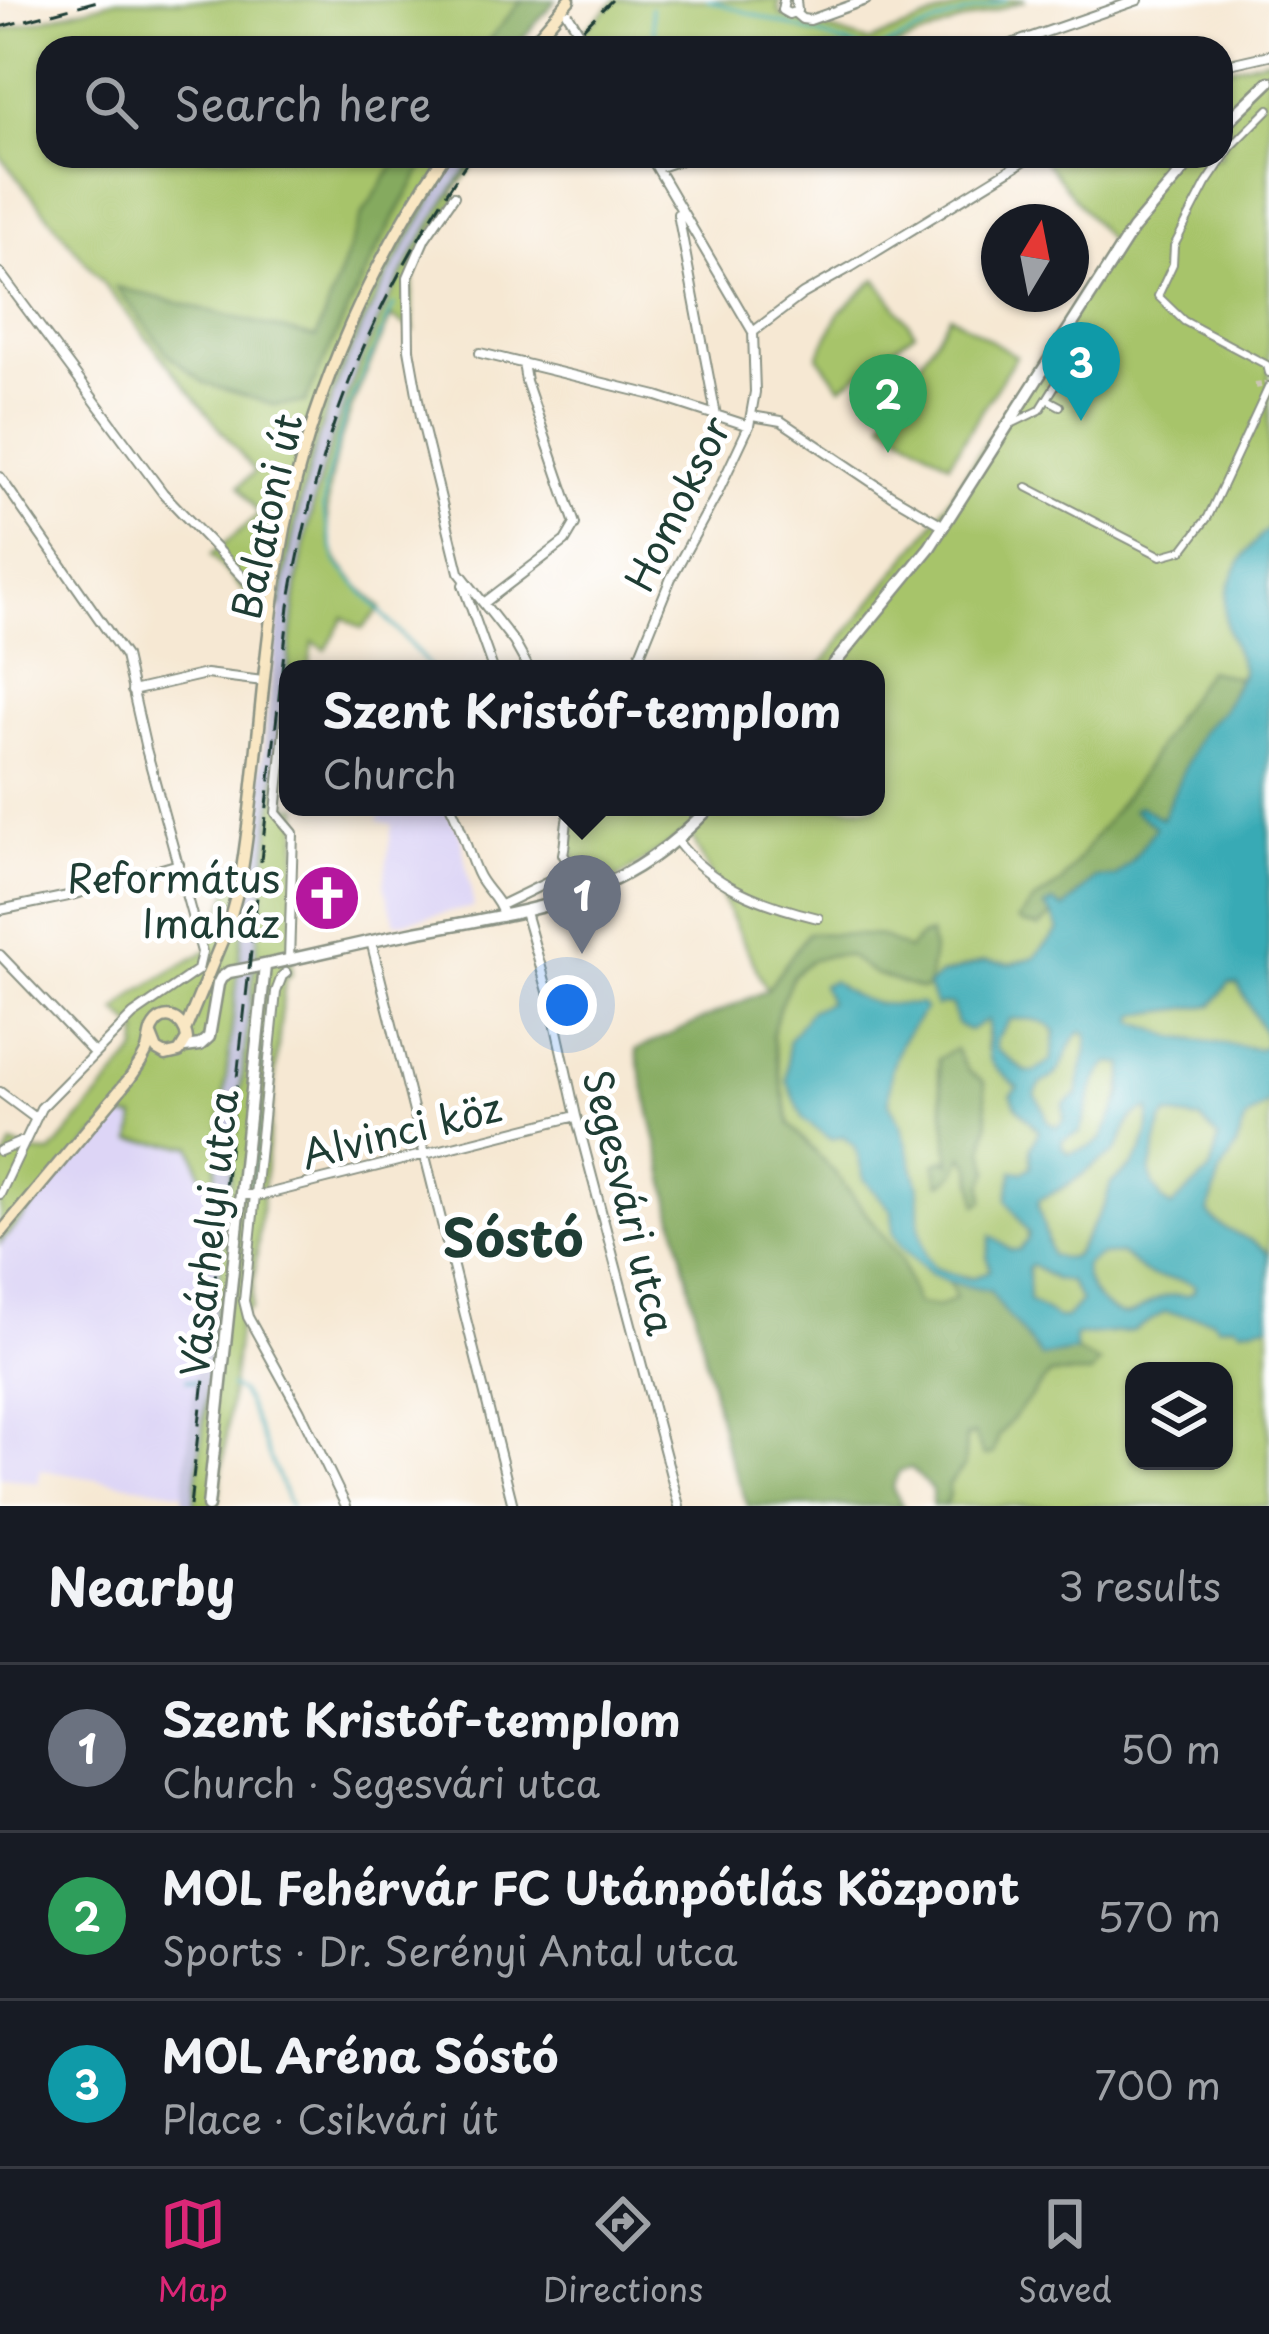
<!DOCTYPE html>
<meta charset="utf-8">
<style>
:root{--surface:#171b24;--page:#242831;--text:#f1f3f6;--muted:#9ea1a6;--line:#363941;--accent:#db2777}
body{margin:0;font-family:"Playpen Sans",sans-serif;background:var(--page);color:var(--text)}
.controls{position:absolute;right:36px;bottom:36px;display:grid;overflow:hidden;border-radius:24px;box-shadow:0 3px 9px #0004}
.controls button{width:108px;height:108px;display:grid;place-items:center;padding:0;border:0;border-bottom:3px solid var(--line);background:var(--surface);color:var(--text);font:60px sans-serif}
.compass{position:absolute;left:981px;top:204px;width:108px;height:108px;border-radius:50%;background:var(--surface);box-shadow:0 3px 9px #0004;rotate:10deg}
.you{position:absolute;left:567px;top:1005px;width:42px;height:42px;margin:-30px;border:9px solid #fff;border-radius:50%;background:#1a73e8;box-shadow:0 0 0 18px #1a73e833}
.badge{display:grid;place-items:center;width:78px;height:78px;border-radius:50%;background:var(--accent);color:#fff;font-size:39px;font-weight:700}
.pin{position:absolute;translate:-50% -99px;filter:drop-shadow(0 3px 6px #0008)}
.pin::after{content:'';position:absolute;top:63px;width:42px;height:36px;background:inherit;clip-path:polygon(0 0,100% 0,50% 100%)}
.popup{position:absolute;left:279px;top:660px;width:606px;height:156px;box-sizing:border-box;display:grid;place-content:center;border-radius:24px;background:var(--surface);filter:drop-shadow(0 3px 9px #0005);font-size:39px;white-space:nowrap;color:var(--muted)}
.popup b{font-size:45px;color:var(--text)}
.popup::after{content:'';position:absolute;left:50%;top:100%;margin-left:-24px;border:24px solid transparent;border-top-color:var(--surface)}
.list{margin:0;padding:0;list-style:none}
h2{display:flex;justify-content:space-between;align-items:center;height:156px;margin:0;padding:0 48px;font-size:51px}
h2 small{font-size:39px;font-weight:400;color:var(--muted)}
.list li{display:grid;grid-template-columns:78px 1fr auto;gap:36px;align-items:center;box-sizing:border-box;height:168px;padding:0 48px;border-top:3px solid var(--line)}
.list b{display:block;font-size:45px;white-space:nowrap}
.list p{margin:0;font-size:39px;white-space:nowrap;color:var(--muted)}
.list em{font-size:39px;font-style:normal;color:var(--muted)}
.icon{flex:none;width:66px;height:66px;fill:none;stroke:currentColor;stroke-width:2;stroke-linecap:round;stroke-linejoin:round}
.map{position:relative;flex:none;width:1269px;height:1506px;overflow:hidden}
.search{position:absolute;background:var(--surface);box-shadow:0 3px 9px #0004;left:36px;right:36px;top:36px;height:132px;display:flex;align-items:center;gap:30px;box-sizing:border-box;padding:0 42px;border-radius:36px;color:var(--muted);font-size:45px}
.sheet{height:660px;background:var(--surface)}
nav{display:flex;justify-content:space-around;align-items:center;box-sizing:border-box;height:168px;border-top:3px solid var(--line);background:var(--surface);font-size:33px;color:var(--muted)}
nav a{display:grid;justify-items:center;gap:6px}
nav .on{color:var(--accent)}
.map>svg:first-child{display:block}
</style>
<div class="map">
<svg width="1269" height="1506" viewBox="0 0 1269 1506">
<rect width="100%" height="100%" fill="#fff"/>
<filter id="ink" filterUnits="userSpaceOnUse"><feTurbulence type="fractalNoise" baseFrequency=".00833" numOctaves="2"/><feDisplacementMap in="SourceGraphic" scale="24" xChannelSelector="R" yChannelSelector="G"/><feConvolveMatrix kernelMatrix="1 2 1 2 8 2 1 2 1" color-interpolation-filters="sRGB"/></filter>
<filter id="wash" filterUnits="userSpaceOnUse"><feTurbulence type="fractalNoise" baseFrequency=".004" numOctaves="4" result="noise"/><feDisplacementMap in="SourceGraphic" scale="48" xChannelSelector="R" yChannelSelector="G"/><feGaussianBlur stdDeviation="2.7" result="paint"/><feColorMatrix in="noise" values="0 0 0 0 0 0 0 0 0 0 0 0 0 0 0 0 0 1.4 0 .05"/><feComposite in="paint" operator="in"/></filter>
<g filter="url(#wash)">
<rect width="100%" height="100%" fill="#f6e8d3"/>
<path fill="#ddd5f6" d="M382,807H444L460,834L474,907L395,923L384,884L392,824L378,821Z
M114,1116L135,1117L133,1141L192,1146L202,1177L214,1182L184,1493L41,1470L38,1483L0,1477V1243L97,1135L106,1136Z"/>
<path fill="#c2c1dc" d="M459,156H476L450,193L408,263L368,345L348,394L319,487L299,571L194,1506H182L214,1182L280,605L290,547L306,479L346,361L407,239Z"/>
<path fill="#a7c46b" stroke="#638050" stroke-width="3" fill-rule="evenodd" d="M117,0H522L482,48H48V156H400L362,215L316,338L118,288L169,355L204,382L274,405L305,402C343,320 380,239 427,161L431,156H459C418,220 378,287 348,357C313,436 294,521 280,605L262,612L211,555L259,515L239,486L255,472L0,156V31Z
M616,0H780L778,6L781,15L869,42L967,4L982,0H1026L956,23L893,48H566Z
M1269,58V625L1238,678L1207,671L1140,776L1061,883L1034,901L1039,927L1053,915L1059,930L1035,957L1012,964L984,961L939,975L941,1004L952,1005L958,1024L969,1030L988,1019L986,1048L1018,1087L1016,1106L1039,1132L1031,1147V1167L1023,1172L1028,1241L1019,1250L987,1256L990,1270L976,1277L952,1275L949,1282L957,1297L939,1307L916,1304L901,1259L835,1173L790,1125L772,1036L779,1008L793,975L809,961L831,955L848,956L875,974L928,986L929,964L921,936L909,950L808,933L767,990L689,831L600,890L576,865L569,837L582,807H876V669H818L931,527L1113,246L1043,159L1047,156H1221V70ZM938,1072L988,1123L984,1149L989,1170L983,1185L973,1182L972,1167L962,1154L940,1183L935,1164L945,1159L950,1166V1149Z
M476,156H481L453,193L457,198C420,247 407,267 414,330L391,317C365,377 303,495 337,559C347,577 367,593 381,608L362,629L344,617L326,650L313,642L309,669H288C292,636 294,601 300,568C326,420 388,278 476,156Z
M876,279L915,332L841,387L818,356L840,312Z
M950,315L1016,356L949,463L883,421Z
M288,669L285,800L288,801V807H299L291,975L285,978L251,1308L240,1315L218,1506H194Z
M231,884L248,886L214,1182L202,1178L192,1146L132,1141L135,1118L114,1116L106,1136L96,1135L0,1243V1171L12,1144L31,1152L51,1153L137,1051L139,1032L117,1011L137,992L209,949Z
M1229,982L1238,984L1264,1033L1266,1045L1259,1049L1174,1037L1135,1023V1016L1141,1014L1213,1005Z
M1010,1019C1049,1018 1061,1018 1051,1060L1034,1073L1027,1072L996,1049V1040Z
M1082,1031L1087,1033C1090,1055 1077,1073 1078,1095L1063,1108L1064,1120L1057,1127L1047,1122L1044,1109L1034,1095C1041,1078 1045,1085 1056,1074C1068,1061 1067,1042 1082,1031Z
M1111,1062L1124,1064C1122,1089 1117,1125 1098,1143C1090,1149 1078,1151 1069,1154L1062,1147V1140L1083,1126C1089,1104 1092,1076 1111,1062Z
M1269,1103V1254C1252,1234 1221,1235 1208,1212L1220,1174L1236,1147L1246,1119Z
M1150,1109L1148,1135L1142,1151L1132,1167L1111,1183L1105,1204L1073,1257L1061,1258L1051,1255L1038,1206L1039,1199C1062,1191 1079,1178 1097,1163C1102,1159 1109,1158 1114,1153C1129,1136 1121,1116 1150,1109Z
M1168,1115L1201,1120L1219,1138L1210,1171L1171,1207L1162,1200L1153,1184L1150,1173L1162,1121Z
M1120,1254C1132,1259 1134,1266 1145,1273C1159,1281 1180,1276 1195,1285L1194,1292C1183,1299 1178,1293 1167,1296C1136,1305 1128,1331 1098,1299C1089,1290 1084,1278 1085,1264L1100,1255Z
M1032,1265L1054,1279L1070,1282L1081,1301L1066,1318H1057L1029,1301L1028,1268Z
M1165,1312L1212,1319L1225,1326L1233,1324L1242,1329L1269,1324V1506H944L949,1497V1484L964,1467L966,1437L974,1434L999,1435L1050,1373L1099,1363L1075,1351L1074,1336L1133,1331ZM1134,1371H1224V1461H1134Z"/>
<path fill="#85aa5f" stroke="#52744a" stroke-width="3" d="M522,0H556L514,48H482Z
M400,156H431C380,234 343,318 305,403L274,405L204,383L169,355L116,287L316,338L362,215Z
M1208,670L1238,678L1223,710L1201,731L1162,820L1139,806L1135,810L1157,826L1131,862L1115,877L1095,878L1063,909L1053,902L1045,908L1053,915L1039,927L1025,924L1018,920L1034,901L1061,883L1140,776L1176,716Z
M808,933L882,936L908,950L921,936L930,934L933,950L928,986L923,990L875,974L848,956L831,955L809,961L793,975L779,1008L772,1036L790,1125L835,1173L901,1259L916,1304L939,1307L956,1298L949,1282L990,1291C1005,1315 1025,1334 1041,1357L1075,1351L1099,1363L1091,1374H1050L999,1435L993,1454L984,1456L974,1434L966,1437L964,1467L949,1484V1497L944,1506H932V1490L911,1468L899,1471L892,1488L903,1506H748L725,1445L636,1050L767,990Z
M955,1049L968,1071L984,1082L988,1123L984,1149L989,1171L983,1185L984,1201L977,1205L972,1167L963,1156C957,1169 957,1177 940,1184L935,1164L945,1159L950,1163L938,1059Z"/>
<path fill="#39aab5" stroke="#2c7474" stroke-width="3" fill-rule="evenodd" d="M1269,528V1103L1246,1119L1236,1147L1220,1174L1208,1212C1221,1235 1252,1234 1269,1254V1324L1242,1329L1233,1324L1218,1326L1212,1319L1165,1312L1133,1331L1075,1336V1351L1041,1357C1025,1334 1005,1315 990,1291L949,1282L931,1275L901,1247L893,1233L892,1211L864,1179L855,1146L844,1136L831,1139L804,1120L787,1081L788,1042L810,1011L829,1002L822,985L833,981C861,1006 884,1006 921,1004L925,1009L901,1042L891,1071L889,1103L901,1125L919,1187V1225L926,1256L935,1268L965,1278L976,1277L990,1270L987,1256L991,1236L1010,1250H1019L1027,1241L1029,1234L1007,1200L1013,1171L1023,1172L1031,1167V1147L1039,1131L1016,1106L1011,1095L1018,1087C980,1056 990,1064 988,1020L969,1030L957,1024L952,1005L941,1004L936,1007L928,986L939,976L985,961L1012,964L1035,957L1059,930L1053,916L1045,907L1053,902L1064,909L1096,878L1115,877L1131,862L1156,827L1133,810L1139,806L1162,819L1201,731L1223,710L1243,672C1240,658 1234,648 1229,635C1215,595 1240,554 1269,528ZM1229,983L1238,984L1264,1033L1266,1046L1259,1049L1174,1037L1135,1022L1136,1016L1141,1014L1213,1005ZM1010,1019C1027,1019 1045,1018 1056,1031L1051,1060L1034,1072H1026L996,1049V1040ZM1082,1031L1087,1033C1090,1055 1077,1073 1078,1095L1064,1104V1120L1057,1127L1047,1122L1044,1109L1035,1095C1041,1078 1046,1085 1056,1074C1068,1061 1067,1042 1082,1031ZM1111,1062L1124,1064L1122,1096L1101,1140L1091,1147L1068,1154L1062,1147V1140L1080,1133C1089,1109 1090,1079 1111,1062ZM1150,1109L1148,1135L1142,1151L1132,1167L1111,1183L1105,1204L1076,1254L1073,1257L1061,1258L1051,1255L1038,1206L1039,1199C1062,1190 1079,1178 1097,1163C1102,1158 1109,1158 1114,1153C1129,1136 1121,1115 1150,1109ZM1168,1115L1201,1120L1219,1139L1210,1171L1171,1207L1162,1200L1153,1184L1150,1173L1162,1121ZM1120,1254C1132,1259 1134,1266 1145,1273C1159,1281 1179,1276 1195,1285L1194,1292C1183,1299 1178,1293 1167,1296C1136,1304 1130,1332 1099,1300C1089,1290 1084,1279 1085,1265L1100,1255ZM1032,1265L1054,1279L1070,1282L1081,1301L1066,1318H1057L1029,1301L1028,1268Z"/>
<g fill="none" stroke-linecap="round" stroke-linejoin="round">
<path stroke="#39aab5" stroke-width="3" d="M708,0L860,48
M651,7L656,48
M881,48L950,18L1006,0
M394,305L346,412L325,487L323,509L336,562L432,669
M263,1070L270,1004
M251,1190L260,1101
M187,1380L195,1381
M208,1383L215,1384
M230,1386L240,1392L247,1403L290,1506"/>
</g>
</g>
<g filter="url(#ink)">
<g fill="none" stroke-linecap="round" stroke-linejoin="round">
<path stroke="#cbc6b3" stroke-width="6" stroke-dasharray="6 3" stroke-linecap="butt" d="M1255,386L1269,384"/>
<g stroke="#8a9284" stroke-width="10">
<path id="pedestrian" d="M1269,109L1231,147L1206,184L1174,246L1173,264L1158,296L1184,321L1267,365L1269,373
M1064,372L1075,378
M1047,399L1060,406
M1009,425L1040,410L1081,344L1074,326
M1027,487L1161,556L1183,550L1208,517L1269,386"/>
</g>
<g stroke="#8a9284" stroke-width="12">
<path id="minor" d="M784,0L782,10L789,14L797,11L796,0
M795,13L802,19L810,20L866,0
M1000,48L1138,0
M1221,66L1269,55
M657,168L692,156
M454,196L425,238L408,277L409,349L422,422L459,572L514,642L529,669
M678,214L716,415
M0,273L163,493L247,581L274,591
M753,332L803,294L851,267L1032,156
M480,353L657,396L749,426
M752,416L781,421L891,495L944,526
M0,477L125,656L146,749L202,952L198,970L133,1015L41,1108L0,1194
M463,585L493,669
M484,603L565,541L575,524L526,381L523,363
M634,669L671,578L717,494L749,426L755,392L753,332L650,156
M132,691L206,674L263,681
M287,700L276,813L293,833L289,960
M451,807C462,828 467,851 477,873C484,889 499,898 503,915
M572,807C564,821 567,837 563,854L585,893
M677,841C711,886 764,905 818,918
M501,905L571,871
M0,910L68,896L179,864
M525,912L549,995L576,1116L679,1506
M371,941L513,1506
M0,955L94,1053
M286,973L282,976L276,992L244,1301L248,1317L300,1411L346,1506
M0,1092L35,1118
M0,1151L21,1142
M242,1195H263L576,1116"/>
</g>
<g stroke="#8a9284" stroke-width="15">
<path id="tertiary" d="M1221,128L1269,82
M830,669L930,547L1133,229L1195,156
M185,1047L200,1045L209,1037L218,984L221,978L229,972C290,961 350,945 410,933C533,909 619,904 710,807
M208,1506L265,966"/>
</g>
<g stroke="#8a9284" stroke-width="15">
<path id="secondary" d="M528,48L569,0
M186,1028L228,926L240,882C258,776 261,668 279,562C302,418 362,277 444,156
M0,1234L130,1078C136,1069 143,1060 147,1050C149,1044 149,1036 152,1029C163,1007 185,1019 187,1039L179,1052L166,1055L157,1050L151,1035"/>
</g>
<use href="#pedestrian" stroke="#fff" stroke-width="6"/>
<use href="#minor" stroke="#fff" stroke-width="8"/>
<use href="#tertiary" stroke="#fff" stroke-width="10"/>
<use href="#secondary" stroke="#f9e7c3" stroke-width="10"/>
<path stroke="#1f3d34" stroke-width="3" stroke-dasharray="18 9" stroke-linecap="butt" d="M0,27L101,0
M563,48L612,0
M190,1506L289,606C318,433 372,301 471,156"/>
<g stroke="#8a9284" stroke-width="12" stroke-linecap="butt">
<path id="minor-bridge" d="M568,14L587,45"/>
</g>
<use href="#minor-bridge" stroke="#fff" stroke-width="8"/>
</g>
</g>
<defs>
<g id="church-disc" transform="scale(3.45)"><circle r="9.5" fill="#b5179e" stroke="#fff"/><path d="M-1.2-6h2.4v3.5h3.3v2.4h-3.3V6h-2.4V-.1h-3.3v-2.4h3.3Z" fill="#fff"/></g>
</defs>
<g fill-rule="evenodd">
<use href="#church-disc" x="327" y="898"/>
</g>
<g text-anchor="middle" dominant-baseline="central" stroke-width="10" stroke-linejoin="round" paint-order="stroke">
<g font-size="39" fill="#1f3d34" stroke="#fff">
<text transform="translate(676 503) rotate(-64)">Homoksor</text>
<text transform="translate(265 516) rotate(-78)">Balatoni út</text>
<text transform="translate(401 1129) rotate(-14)">Alvinci köz</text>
<text transform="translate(631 1202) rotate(76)">Segesvári utca</text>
<text transform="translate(207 1233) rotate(-84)">Vásárhelyi utca</text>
</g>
<g font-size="39" fill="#1f3d34" stroke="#fff" text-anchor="end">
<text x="280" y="876">Református<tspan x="280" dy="45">Imaház</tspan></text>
</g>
<g font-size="51" font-weight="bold" fill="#1f3d34" stroke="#fff">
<text x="513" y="1235">Sóstó</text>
</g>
</g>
</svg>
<div class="controls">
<button><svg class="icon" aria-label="layers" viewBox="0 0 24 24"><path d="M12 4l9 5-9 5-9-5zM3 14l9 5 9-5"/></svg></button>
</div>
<svg class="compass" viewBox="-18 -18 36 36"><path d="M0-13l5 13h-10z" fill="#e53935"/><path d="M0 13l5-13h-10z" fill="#9ea1a6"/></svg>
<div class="you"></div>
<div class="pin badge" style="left:582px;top:954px;background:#6b7280">1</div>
<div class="popup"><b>Szent Kristóf-templom</b>Church</div>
<div class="pin badge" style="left:888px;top:453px;background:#2e9e5b">2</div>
<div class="pin badge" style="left:1081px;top:421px;background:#0f9aa8">3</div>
<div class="search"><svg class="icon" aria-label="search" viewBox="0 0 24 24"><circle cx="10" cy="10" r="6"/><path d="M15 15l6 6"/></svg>Search here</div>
</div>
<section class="sheet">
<h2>Nearby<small>3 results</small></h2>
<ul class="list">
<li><span class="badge" style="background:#6b7280">1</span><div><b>Szent Kristóf-templom</b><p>Church · Segesvári utca</p></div><em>50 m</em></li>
<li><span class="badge" style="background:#2e9e5b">2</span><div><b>MOL Fehérvár FC Utánpótlás Központ</b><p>Sports · Dr. Serényi Antal utca</p></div><em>570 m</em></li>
<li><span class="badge" style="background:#0f9aa8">3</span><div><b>MOL Aréna Sóstó</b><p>Place · Csikvári út</p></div><em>700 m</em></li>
</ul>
</section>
<nav>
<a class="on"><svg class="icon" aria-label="map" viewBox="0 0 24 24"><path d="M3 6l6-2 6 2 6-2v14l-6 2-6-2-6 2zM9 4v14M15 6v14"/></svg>Map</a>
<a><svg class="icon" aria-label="directions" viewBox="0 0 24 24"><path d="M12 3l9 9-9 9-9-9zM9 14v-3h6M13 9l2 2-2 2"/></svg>Directions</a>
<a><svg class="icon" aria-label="saved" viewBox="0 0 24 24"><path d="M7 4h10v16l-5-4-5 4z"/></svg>Saved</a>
</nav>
